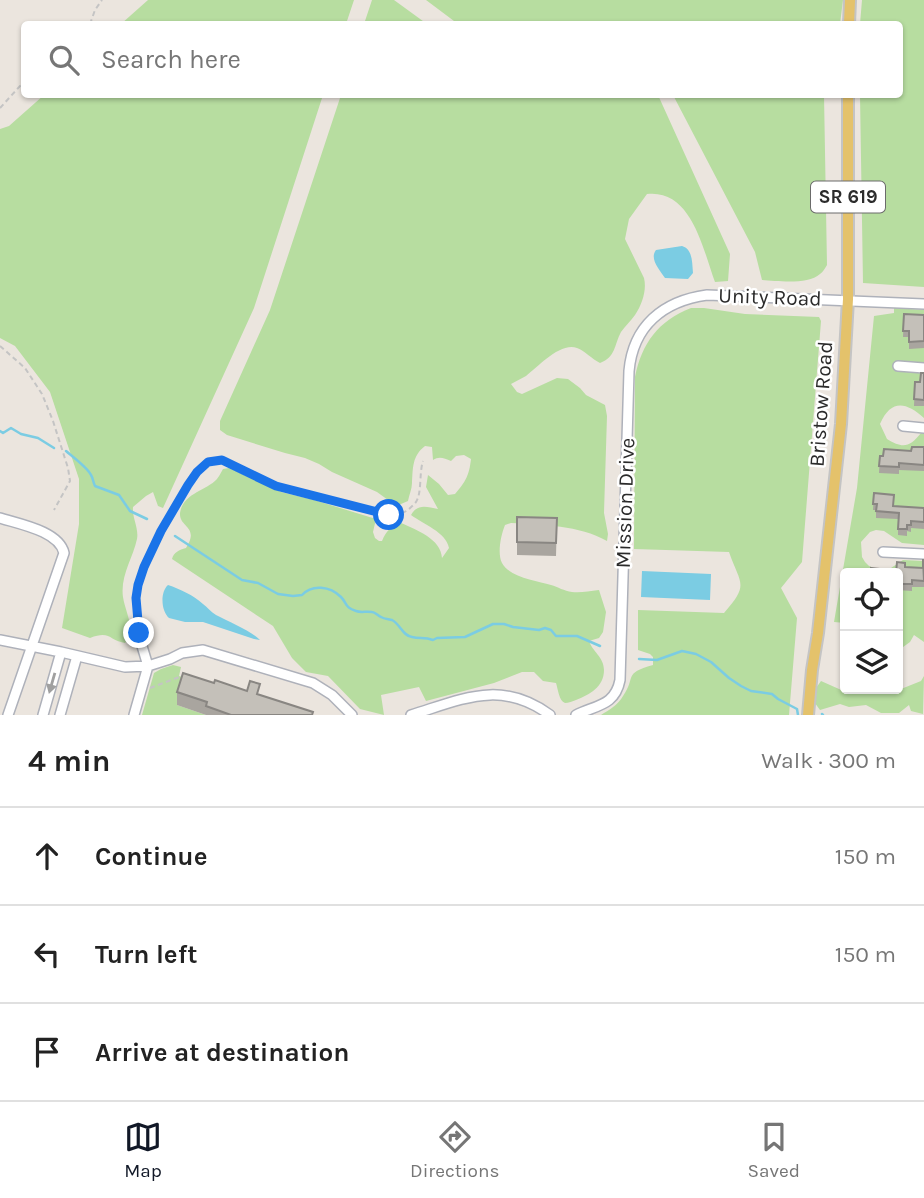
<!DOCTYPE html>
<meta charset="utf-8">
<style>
:root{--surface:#fff;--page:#f2f2f2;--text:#222;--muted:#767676;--line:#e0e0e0;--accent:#111827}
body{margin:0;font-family:Karla,sans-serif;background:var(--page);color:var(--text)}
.controls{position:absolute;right:21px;bottom:21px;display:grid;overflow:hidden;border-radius:7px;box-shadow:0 2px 5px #0004}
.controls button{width:63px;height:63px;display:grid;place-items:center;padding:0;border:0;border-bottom:2px solid var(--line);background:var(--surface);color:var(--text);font:35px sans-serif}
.stop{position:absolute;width:21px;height:21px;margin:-16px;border:5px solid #1a73e8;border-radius:50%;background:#fff}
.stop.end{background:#1a73e8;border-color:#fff;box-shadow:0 2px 7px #0008}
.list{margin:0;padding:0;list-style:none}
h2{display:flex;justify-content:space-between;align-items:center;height:91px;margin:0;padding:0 28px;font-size:30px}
h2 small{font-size:23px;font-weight:400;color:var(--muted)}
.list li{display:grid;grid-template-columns:46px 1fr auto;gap:21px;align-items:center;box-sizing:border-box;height:98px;padding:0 28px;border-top:2px solid var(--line)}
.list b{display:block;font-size:26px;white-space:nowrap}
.list em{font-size:23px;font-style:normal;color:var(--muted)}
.icon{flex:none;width:38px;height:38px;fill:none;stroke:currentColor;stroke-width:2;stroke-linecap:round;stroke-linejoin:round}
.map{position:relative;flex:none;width:924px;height:715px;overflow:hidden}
.search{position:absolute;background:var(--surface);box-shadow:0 2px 5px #0004;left:21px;right:21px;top:21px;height:77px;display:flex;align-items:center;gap:18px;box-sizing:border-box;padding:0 24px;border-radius:7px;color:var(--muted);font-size:26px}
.sheet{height:385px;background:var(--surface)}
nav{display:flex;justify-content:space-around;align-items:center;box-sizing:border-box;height:98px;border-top:2px solid var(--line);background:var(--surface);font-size:19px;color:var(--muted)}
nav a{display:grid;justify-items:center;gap:4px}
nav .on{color:var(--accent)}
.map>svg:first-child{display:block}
</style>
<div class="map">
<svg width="924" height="715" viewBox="0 0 924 715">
<rect width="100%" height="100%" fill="#ebe5de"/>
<path fill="#b7dda0" d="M148,0H354L346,24H121Z
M372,0H394L427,24H364Z
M426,0H843L840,24H458Z
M862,0H924V287L863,283L860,95L900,94V24H860Z
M44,95H323L254,308L163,508L158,506L153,492L146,496L133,507C132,518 139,528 137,539C133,558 120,576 123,597C125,612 137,630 125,643C109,641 111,630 90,638L62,628L79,524V479L50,392L15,346L0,338V129L9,126Z
M341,95H658L730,254L728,281L715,282C703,250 692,189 647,194L629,219L625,239L644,278C647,290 642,305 635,315C631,321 625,326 621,332C614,345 616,357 600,363C592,359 585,351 577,348C560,342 538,367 526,376C521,379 516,381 511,384L517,392L522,394L557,378L568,379L580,388L586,395L605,405L607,416L604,513L608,534L607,541C579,525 543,525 511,523L505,525C501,535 497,553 502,563C509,577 537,581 551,585C558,587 564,591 572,592C581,593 589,591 599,590L606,612L603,632L599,638L589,641C592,651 604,657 604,670C604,687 589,695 576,700C573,701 568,703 565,703C559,701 558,689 556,683L543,681L534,672H522L494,683L426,701L419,687L381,695L384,715L360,709L328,676L306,672L292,658L273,626L172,559C174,552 179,550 186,548C200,526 179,528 180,513C183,493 206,491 217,479C218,478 222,471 223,469L229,468L281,492L314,500L376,519L373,532L375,538L379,541H382C386,531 391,526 401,523C417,530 441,539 442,558L449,548C446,532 423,524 411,515C418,503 427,507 438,509L426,487L428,475L439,484L448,495L455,494C466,481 469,476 471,459L464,455L456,456L451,461C444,458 439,456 433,460L432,447L425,446C412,456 413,468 412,483C412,489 409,495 408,501L394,507L388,500L377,492L332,472L319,464L305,458L285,453L227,435L220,430V421L270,310Z
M673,95H824L827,265C825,268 823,272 820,274C808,285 778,281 762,280L755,252Z
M691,308H704L745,314L819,317L821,321L802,562L781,588L797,618L789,715H601C609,710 618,705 623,696C637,676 622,674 653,665V657L650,654L638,650V610L724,613C750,584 740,584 729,552L634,549L635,377C642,343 658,321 691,308Z
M894,308L924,310V418C906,402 891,399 880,424L887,439C903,449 910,447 921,433L924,434V545L902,543L884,531L876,530L870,532L861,542L862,557L865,562L869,566L881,571L888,570L903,560L924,561V642L914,635L910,642L899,650L901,627H898V573H845V623L834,622L857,488L874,316L894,313Z
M173,665L181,667L179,676L210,686L177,705L206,715H142L154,673L161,669Z
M924,676L923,714L911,711L909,705L899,713H881L866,705L849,707L840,704L820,710L812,699L816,688L821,681L848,693L862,689H901L921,681Z"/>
<path fill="#7bcce3" d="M682,246C693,249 692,263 693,273L688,279L665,278C660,270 649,259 656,250Z
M642,571L711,574L710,600L641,597Z
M168,585C180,589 193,595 203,604C207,607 211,612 216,615C229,622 250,630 260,640L254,639L203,622H185L169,618C161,611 160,592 168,585Z"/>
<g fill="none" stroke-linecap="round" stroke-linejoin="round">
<path stroke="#7bcce3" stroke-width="2.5" d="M0,431L3,433L11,428L21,434L38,438L54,448
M66,451C72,456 88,468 91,475C93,478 93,482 95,486L119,495L130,511L147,519
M175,536L242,580L258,583L278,594L293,596L302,595C312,584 330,586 341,597C347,603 345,608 356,611C361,613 366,611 372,612C375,612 378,616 381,617C384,619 388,619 392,620C400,624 403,636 412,637C420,639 424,637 433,640L437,638L465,637L493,624H504L513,627L539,630L545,628L551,630L556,636H577L600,646
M639,659L657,660L682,651L696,654L711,662L729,678L741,686L751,691L772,694L778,699L797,709L798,715
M822,714L823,715"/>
<g stroke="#aeb1ba" stroke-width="12">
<path id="minor" d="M898,366L924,368
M903,426L924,428
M0,518C19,524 59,531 64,553L8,715
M883,552L924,554
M0,640L61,652L125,667L148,666L170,659L182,653L203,650L313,683L332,695L352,715
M43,715L61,652
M60,715L77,656
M134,715L148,666L142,646
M411,715C463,699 501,679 550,715
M576,715C596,705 615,706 620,680L629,371C633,326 663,301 707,295L924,304"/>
</g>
<g stroke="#c4c4c4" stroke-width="14">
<path id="major" d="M849,24L850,0
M808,715L812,670L818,633L841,424L848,299V94"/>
</g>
<path stroke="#c4c4c4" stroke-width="2" stroke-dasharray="5 3.5" stroke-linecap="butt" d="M90,24L95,10L102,0
M0,108L20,86L24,83
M0,346L25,368L42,394L53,421L68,468L70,481L54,510
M140,638C130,600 143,563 161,530C171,513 193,468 210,462C228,455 249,474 264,481C285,491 309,493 331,499C351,504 373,516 393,515C403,515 410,509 416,502C422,493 419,473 423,461
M150,688L182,676"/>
<use href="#minor" stroke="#fff" stroke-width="9"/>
<use href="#major" stroke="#e4c26b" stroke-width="10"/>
</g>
<path fill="#a9a59f" d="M904,314L924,315V348L909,349V337H903Z
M924,373V406H914L915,382H920Z
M924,447V471L899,470V474L879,473L880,456L911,451Z
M874,493L894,506L924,508V529L911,528V532L907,531V536L898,535V519L876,518V510H873Z
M517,517L557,518L556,556L517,555Z
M924,559V587H912V591L898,590V573L905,567L923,568Z
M177,692L260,695L313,715H206L177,705Z"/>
<path fill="#c4c0b9" stroke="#898682" stroke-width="2" d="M904,314L924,315V341L909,342V331H903Z
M921,373H924V400L914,399L915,382H920Z
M912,447H924V465L899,463V467L879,466L880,456H883L884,449L911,451Z
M874,493L894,495L893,506L924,508V522L911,521V525H907V529H898L899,513L876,511L877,504H873Z
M517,517L557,518L556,543L517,542Z
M923,559L924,581L912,580V584H898V573H896L897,562L905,563V567L923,568Z
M871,568L879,569V573H887H871Z
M183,673L214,683L215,680L247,691L250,681L260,684L257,694L313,712L312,715H231L206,706L207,702L177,692Z"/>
<defs><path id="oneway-solid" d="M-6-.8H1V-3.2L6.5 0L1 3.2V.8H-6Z" transform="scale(1.75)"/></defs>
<use fill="#a0a0a0" href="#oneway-solid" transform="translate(52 683) rotate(106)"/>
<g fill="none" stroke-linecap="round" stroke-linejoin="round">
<path stroke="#1a73e8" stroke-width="9" d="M139,633L136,598L138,585L144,567L161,531L188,485L197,472L208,462L222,460L276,486L389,515"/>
</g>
<g text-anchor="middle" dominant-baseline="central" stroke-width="5" stroke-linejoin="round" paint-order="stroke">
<rect fill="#fff" stroke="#6b6b6b" stroke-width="2" x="811" y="181.5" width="74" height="31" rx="5"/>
<g font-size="19" font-weight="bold" fill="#2b2b2b">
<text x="848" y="197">SR 619</text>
</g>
<g font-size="21" fill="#2b2b2b" stroke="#fff">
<text transform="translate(770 297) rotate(2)">Unity Road</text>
<text transform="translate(821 404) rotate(-86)">Bristow Road</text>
<text transform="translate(625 503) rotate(-88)">Mission Drive</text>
</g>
</g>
</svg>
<div class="controls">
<button><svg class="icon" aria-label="locate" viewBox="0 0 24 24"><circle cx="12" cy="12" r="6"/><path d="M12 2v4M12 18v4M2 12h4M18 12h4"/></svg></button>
<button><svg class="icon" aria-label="layers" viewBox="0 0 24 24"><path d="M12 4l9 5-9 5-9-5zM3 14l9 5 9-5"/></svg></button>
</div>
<div class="stop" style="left:389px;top:515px"></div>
<div class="stop end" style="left:139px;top:633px"></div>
<div class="search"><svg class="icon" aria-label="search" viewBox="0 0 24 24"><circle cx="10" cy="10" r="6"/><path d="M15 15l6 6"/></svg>Search here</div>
</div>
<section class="sheet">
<h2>4 min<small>Walk · 300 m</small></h2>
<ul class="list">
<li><svg class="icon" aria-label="ahead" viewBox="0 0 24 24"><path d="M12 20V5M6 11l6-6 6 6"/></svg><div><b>Continue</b></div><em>150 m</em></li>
<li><svg class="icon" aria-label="left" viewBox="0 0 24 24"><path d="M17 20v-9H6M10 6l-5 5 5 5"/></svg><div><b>Turn left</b></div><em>150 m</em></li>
<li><svg class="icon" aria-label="arrive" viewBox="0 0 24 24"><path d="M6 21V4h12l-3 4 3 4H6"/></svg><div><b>Arrive at destination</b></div></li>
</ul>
</section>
<nav>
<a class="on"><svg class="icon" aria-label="map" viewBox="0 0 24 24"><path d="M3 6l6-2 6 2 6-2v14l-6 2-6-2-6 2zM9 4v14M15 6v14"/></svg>Map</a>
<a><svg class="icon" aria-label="directions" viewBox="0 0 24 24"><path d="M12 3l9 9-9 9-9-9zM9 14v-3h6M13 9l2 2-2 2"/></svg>Directions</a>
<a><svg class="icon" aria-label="saved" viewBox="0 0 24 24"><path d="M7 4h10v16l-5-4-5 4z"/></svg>Saved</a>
</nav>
